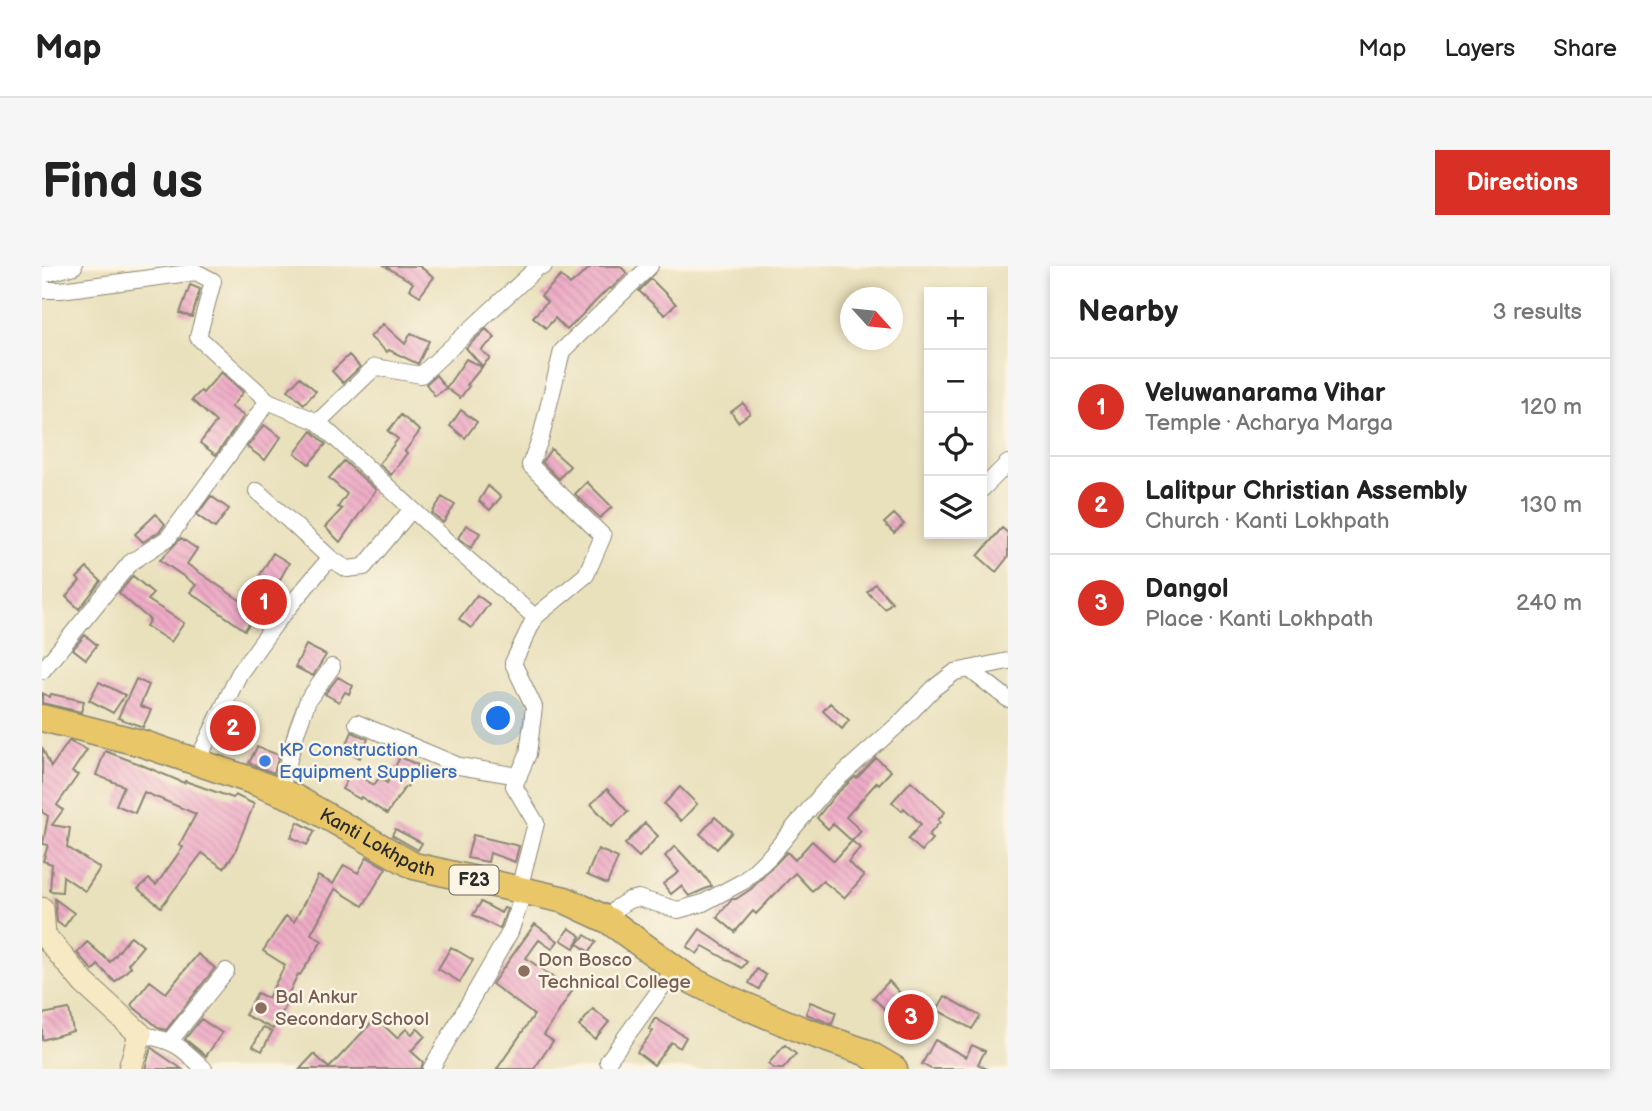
<!DOCTYPE html>
<meta charset="utf-8">
<style>
:root{--surface:#fff;--page:#f6f6f6;--text:#222;--muted:#767676;--line:#e0e0e0;--accent:#d93025}
body{margin:0;font-family:"Balsamiq Sans",sans-serif;background:var(--page);color:var(--text)}
.controls{position:absolute;right:21px;top:21px;display:grid;overflow:hidden;border-radius:0px;box-shadow:0 4px 10px #0003}
.controls button{width:63px;height:63px;display:grid;place-items:center;padding:0;border:0;border-bottom:2px solid var(--line);background:var(--surface);color:var(--text);font:35px sans-serif}
.compass{position:absolute;left:798px;top:21px;width:63px;height:63px;border-radius:50%;background:var(--surface);box-shadow:0 4px 10px #0003;rotate:117deg}
.you{position:absolute;left:457px;top:453px;width:24px;height:24px;margin:-18px;border:5px solid #fff;border-radius:50%;background:#1a73e8;box-shadow:0 0 0 10px #1a73e833}
.badge{display:grid;place-items:center;width:46px;height:46px;border-radius:50%;background:var(--accent);color:#fff;font-size:23px;font-weight:700}
.pin{position:absolute;translate:-50% -50%;border:4px solid #fff;box-shadow:0 2px 7px #0006}
.list{margin:0;padding:0;list-style:none}
h2{display:flex;justify-content:space-between;align-items:center;height:91px;margin:0;padding:0 28px;font-size:30px}
h2 small{font-size:23px;font-weight:400;color:var(--muted)}
.list li{display:grid;grid-template-columns:46px 1fr auto;gap:21px;align-items:center;box-sizing:border-box;height:98px;padding:0 28px;border-top:2px solid var(--line)}
.list b{display:block;font-size:26px;white-space:nowrap}
.list p{margin:0;font-size:23px;white-space:nowrap;color:var(--muted)}
.list em{font-size:23px;font-style:normal;color:var(--muted)}
.icon{flex:none;width:38px;height:38px;fill:none;stroke:currentColor;stroke-width:2;stroke-linecap:round;stroke-linejoin:round}
.map{position:relative;flex:none;width:966px;height:803px;overflow:hidden;border-radius:0px}
header{display:flex;align-items:center;gap:42px;box-sizing:border-box;height:98px;padding:0 35px;background:var(--surface);border-bottom:2px solid var(--line)}
header strong{font-size:33px}
nav{display:flex;gap:38px;margin-inline-start:auto;font-size:24px}
.intro{display:flex;align-items:center;justify-content:space-between;box-sizing:border-box;height:168px;padding:0 42px}
h1{margin:0;font-size:49px}
.button{padding:18px 32px;border-radius:0px;background:var(--accent);color:#fff;font-size:24px;font-weight:700}
main{display:flex;gap:42px;padding:0 42px}
aside{flex:1;background:var(--surface);border-radius:0px;box-shadow:0 4px 10px #0003}
.map>svg:first-child{display:block}
</style>
<header>
<strong>Map</strong>
<nav><a>Map</a><a>Layers</a><a>Share</a></nav>
</header>
<div class="intro"><h1>Find us</h1><a class="button">Directions</a></div>
<main>
<div class="map">
<svg width="966" height="803" viewBox="0 0 966 803">
<defs>
<pattern id="building-back-hatch" width="6" height="6" patternUnits="userSpaceOnUse" patternTransform="scale(1.75)"><rect width="6" height="6" fill="#eeabc6"/><path d="M-1 5l2 2M0 0l6 6M5-1l2 2" fill="none" stroke="#cc93aa"/></pattern>
</defs>
<rect width="100%" height="100%" fill="#fcf5e5"/>
<filter id="ink" filterUnits="userSpaceOnUse"><feTurbulence type="fractalNoise" baseFrequency=".0143" numOctaves="2"/><feDisplacementMap in="SourceGraphic" scale="14" xChannelSelector="R" yChannelSelector="G"/><feConvolveMatrix kernelMatrix="1 2 1 2 8 2 1 2 1" color-interpolation-filters="sRGB"/></filter>
<filter id="wash" filterUnits="userSpaceOnUse"><feTurbulence type="fractalNoise" baseFrequency=".00686" numOctaves="4" result="noise"/><feDisplacementMap in="SourceGraphic" scale="28" xChannelSelector="R" yChannelSelector="G"/><feGaussianBlur stdDeviation="1.57" result="paint"/><feColorMatrix in="noise" values="0 0 0 0 0 0 0 0 0 0 0 0 0 0 0 0 0 1.4 0 .05"/><feComposite in="paint" operator="in"/></filter>
<g filter="url(#wash)">
<rect width="100%" height="100%" fill="#e9e0bc"/>
<g id="blocks">
<path fill="url(#building-back-hatch)" d="M343,0H377L392,11L378,30L367,23L371,17Z
M550,0H578L585,7L569,23L567,22L525,64L513,52L504,62L491,51L505,36L499,30L519,10L528,19Z
M609,13L634,38L623,49L597,25Z
M148,19L158,23L150,51L138,47Z
M341,58L363,78L369,67L387,75L376,98L347,84L345,86L328,71Z
M444,63L453,72L439,84L448,92L440,100L424,82Z
M307,89L318,101L301,117L290,105Z
M424,93L440,101L425,119L427,120L418,132L404,122Z
M179,106L201,126L189,141L202,150L174,189L158,177L174,156L150,134L159,125L161,127Z
M394,109L404,122L393,130L384,118Z
M258,111L274,125L262,138L246,124Z
M701,137L708,147L696,156L689,146Z
M419,144L435,156L423,172L408,160Z
M359,149L378,165L363,185L365,187L349,209L337,198L356,173L346,165Z
M222,159L239,171L223,194L205,181Z
M270,165L284,178L267,198L253,187Z
M509,183L528,200L517,213L500,196Z
M302,195L334,224L298,276L283,261L300,243L296,241L305,228L287,212Z
M545,216L570,241L558,252L533,228Z
M446,220L459,231L448,244L437,235Z
M169,230L187,243L173,262L155,249Z
M400,231L413,239L401,257L390,247Z
M114,248L123,258L118,265L101,276L93,268Z
M852,248L862,258L852,267L842,257Z
M424,259L438,267L429,282L416,272Z
M960,262L966,267V291L954,306L936,290Z
M139,272L155,283L145,298L215,346L203,364L148,326L154,319L118,294Z
M231,287L247,297L235,319L218,309Z
M45,302L59,315L37,343L24,331L38,315L35,312Z
M91,310L111,327L106,334L142,357L129,376L104,360L108,354L77,327Z
M833,318L850,336L843,343L825,326Z
M435,329L447,338L429,362L417,353Z
M43,369L55,379L44,393L31,383Z
M264,379L284,389L271,410L253,401Z
M296,411L311,420L307,428L303,426L297,436L283,428Z
M94,413L107,419L98,440L109,444L101,461L76,452Z
M57,416L83,429L71,447L47,434Z
M0,427L8,431L9,428L42,435L39,446L0,437Z
M788,437L807,454L800,463L781,445Z
M187,452L204,458L199,474L180,468Z
M310,466L326,473L318,492L302,484Z
M27,475L45,484L30,506L36,509L15,539L21,544L10,559L28,562L25,581L58,602L43,625L21,610L20,626L8,625L10,598L1,595L6,579L1,578L6,550L0,546V481L9,501Z
M215,481L237,489L232,507L207,497Z
M63,485L95,497L142,517L143,515L191,532L193,529L212,538L192,588L182,602L160,587L119,641L96,623L107,613L114,619L141,581L137,579L154,548L102,526L93,547L74,539L82,520L54,509Z
M358,491L376,499L365,521H363L345,548L319,531L318,533L300,523L310,506L332,519L337,512L345,517Z
M834,492L849,505L837,518L835,516L804,551L819,565L810,575L791,558L786,563L775,552L793,529L813,511L815,512Z
M869,515L903,546L896,554L898,556L886,570L890,573L880,585L866,573L879,558L862,542L860,545L850,536Z
M638,521L655,538L639,555L622,538Z
M565,523L586,546L570,561L549,538Z
M673,551L690,566L675,583L658,568Z
M256,556L273,565L265,579L249,571Z
M603,557L616,570L597,591L583,578Z
M353,563L380,577L376,584L350,569Z
M431,569L477,580L473,596L448,587L446,596L425,592Z
M770,575L792,595L810,575L818,582L806,596L822,610L802,632L781,615L770,625L753,607L714,648L711,645L693,666L675,651L690,633H694L709,623L745,586L753,594Z
M633,580L658,607L659,606L670,620L647,630L639,620L629,628L621,618L637,606L623,590Z
M556,583L576,592L565,618L545,609Z
M325,591L344,602L321,640L293,623L269,668L280,675L258,709L256,708L241,739L244,740L231,763L203,749L215,727L226,732L243,699L221,685L244,650L252,656L276,610L291,618L302,599L316,607Z
M13,633L32,647L22,661L15,656Z
M439,636L459,647L462,642L465,643L458,663L431,649Z
M493,658L516,675L510,683L497,674L484,692L530,725L502,769L511,775L492,803H455L492,749L450,718Z
M527,662L539,670L532,682L519,674Z
M658,663L705,696L700,702L661,680L655,688L645,681Z
M543,669L554,676L547,686L536,678Z
M89,670L101,680L86,698L89,701L73,716L56,699L51,705L35,687L45,676L68,696Z
M409,681L431,694L418,716L396,703Z
M156,688L173,702L124,764L117,762L89,739L108,715L124,727Z
M715,703L724,709L717,723L707,717Z
M847,715L881,752L869,764L847,742L845,745L831,732Z
M903,730L938,750L930,763L895,744Z
M768,736L794,746L790,758L764,748Z
M27,743L31,765L0,774V748Z
M551,743L567,756L553,773L537,760Z
M334,752L355,772L364,763L370,768L375,762L383,770L369,785L381,796L379,803H258L272,788L287,802Z
M613,752L644,771L638,782L629,776L612,799L595,786L611,765L607,763Z
M159,753L180,767L164,790L143,773Z
M221,761L230,766L220,785L211,780Z
M893,774L924,791L930,779L943,785L936,798L945,803H889L880,798Z
M743,779L754,788L741,803H733L726,798Z
M109,781L115,786L140,803H103Z"/>
</g>
</g>
<g filter="url(#ink)">
<use href="#blocks" fill-opacity="0" stroke="#8a8674" stroke-width="2"/>
<g fill="none" stroke-linecap="round" stroke-linejoin="round">
<g stroke="#8a8674" stroke-width="18">
<path id="street" d="M0,9L32,0
M0,24H19L154,6L171,15L156,71L226,135
M276,156L333,101L379,109L497,0H502
M940,223L966,197
M215,225L288,292
M493,351L544,309L561,270L488,199L499,171L520,85L608,0
M927,403L966,433
M0,405L88,297L126,272L226,135L276,156L410,280L493,351L471,397L492,441L486,488L472,520L494,557L477,623
M315,457L417,500L477,510
M155,496L197,408L233,358L288,292L305,303L322,301L370,243
M238,526L255,464L266,434L290,401
M566,654L576,641L587,634L596,632L636,644L661,637L702,615L729,589L784,523L859,456L892,422L913,406L966,395
M98,768C132,775 138,779 162,803
M128,775L184,705
M566,795L633,703
M389,803L468,666L482,625"/>
</g>
<g stroke="#8a8674" stroke-width="25">
<path id="secondary" d="M0,643L2,669L42,717L98,768L88,803"/>
</g>
<g stroke="#8a8674" stroke-width="29">
<g id="primary">
<path id="s1" d="M0,452L99,477L208,514L253,532L372,600L523,634L566,654L647,713L685,732L760,764L823,786L852,803"/>
</g>
</g>
<use href="#street" stroke="#fff" stroke-width="16"/>
<use href="#secondary" stroke="#f6e9c3" stroke-width="23"/>
<use href="#primary" stroke="#e9c769" stroke-width="26"/>
</g>
</g>
<circle fill="#3f7fe0" stroke="#fcf5e5" stroke-width="2.5" cx="223" cy="495" r="7"/>
<g fill="#8d6e63" stroke="#fcf5e5" stroke-width="2.5">
<circle cx="482" cy="705" r="7"/>
<circle cx="219" cy="742" r="7"/>
</g>
<g text-anchor="middle" dominant-baseline="central" stroke-width="5" stroke-linejoin="round" paint-order="stroke">
<rect fill="#fcf5e5" stroke="#6a6863" stroke-width="2" x="407.5" y="599.5" width="49" height="29" rx="5"/>
<g font-size="18" font-weight="bold" fill="#2b2b2b">
<text x="432" y="614">F23</text>
</g>
<g font-size="19" fill="#366cbe" stroke="#fcf5e5" text-anchor="start">
<text x="237" y="484">KP Construction<tspan x="237" dy="22">Equipment Suppliers</tspan></text>
</g>
<g font-size="19" fill="#2b2b2b" stroke="#fcf5e5">
<text stroke="none"><textPath href="#s1" startOffset="360">Kanti Lokhpath</textPath></text>
</g>
<g font-size="19" fill="#785e54" stroke="#fcf5e5" text-anchor="start">
<text x="496" y="694">Don Bosco<tspan x="496" dy="22">Technical College</tspan></text>
<text x="233" y="731">Bal Ankur<tspan x="233" dy="22">Secondary School</tspan></text>
</g>
</g>
</svg>
<div class="controls">
<button>+</button>
<button>−</button>
<button><svg class="icon" aria-label="locate" viewBox="0 0 24 24"><circle cx="12" cy="12" r="6"/><path d="M12 2v4M12 18v4M2 12h4M18 12h4"/></svg></button>
<button><svg class="icon" aria-label="layers" viewBox="0 0 24 24"><path d="M12 4l9 5-9 5-9-5zM3 14l9 5 9-5"/></svg></button>
</div>
<svg class="compass" viewBox="-18 -18 36 36"><path d="M0-13l5 13h-10z" fill="#e53935"/><path d="M0 13l5-13h-10z" fill="#767676"/></svg>
<div class="you"></div>
<div class="pin badge" style="left:222px;top:336px">1</div>
<div class="pin badge" style="left:191px;top:462px">2</div>
<div class="pin badge" style="left:869px;top:751px">3</div>
</div>
<aside>
<h2>Nearby<small>3 results</small></h2>
<ul class="list">
<li><span class="badge">1</span><div><b>Veluwanarama Vihar</b><p>Temple · Acharya Marga</p></div><em>120 m</em></li>
<li><span class="badge">2</span><div><b>Lalitpur Christian Assembly</b><p>Church · Kanti Lokhpath</p></div><em>130 m</em></li>
<li><span class="badge">3</span><div><b>Dangol</b><p>Place · Kanti Lokhpath</p></div><em>240 m</em></li>
</ul>
</aside>
</main>
